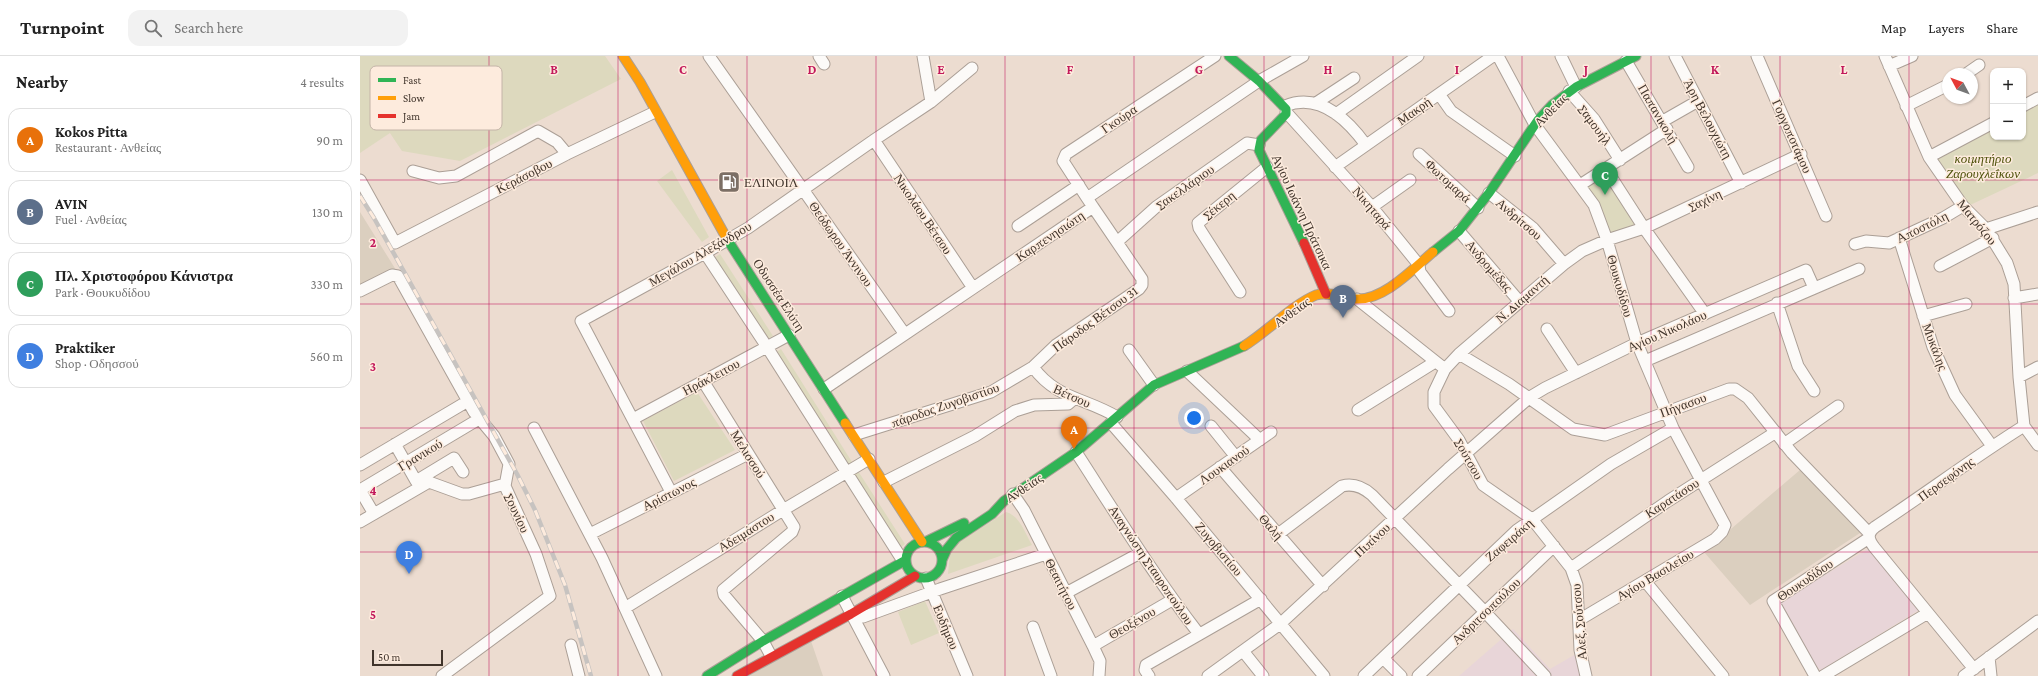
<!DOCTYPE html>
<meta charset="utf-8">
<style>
:root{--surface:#fff;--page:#f2f2f2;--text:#222;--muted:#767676;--line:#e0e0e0;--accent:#0b8043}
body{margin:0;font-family:"Crimson Pro",serif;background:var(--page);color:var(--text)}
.controls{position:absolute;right:12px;top:12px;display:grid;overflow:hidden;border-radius:8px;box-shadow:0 1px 3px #0004}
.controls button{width:36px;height:36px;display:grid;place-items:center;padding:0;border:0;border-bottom:1px solid var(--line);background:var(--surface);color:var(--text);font:20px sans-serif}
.compass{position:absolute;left:1582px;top:12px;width:36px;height:36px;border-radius:50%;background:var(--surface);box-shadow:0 1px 3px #0004;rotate:311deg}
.scale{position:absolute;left:12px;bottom:10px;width:71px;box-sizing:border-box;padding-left:4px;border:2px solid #40342b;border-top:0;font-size:11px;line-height:14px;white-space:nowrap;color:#40342b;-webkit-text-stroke:3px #fdebdd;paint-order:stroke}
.you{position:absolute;left:834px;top:362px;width:14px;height:14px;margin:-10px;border:3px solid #fff;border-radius:50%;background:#1a73e8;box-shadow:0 0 0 6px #1a73e833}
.badge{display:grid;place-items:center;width:26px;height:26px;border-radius:50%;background:var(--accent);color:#fff;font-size:13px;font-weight:700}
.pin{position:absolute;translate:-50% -33px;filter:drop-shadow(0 1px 2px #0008)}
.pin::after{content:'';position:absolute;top:21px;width:14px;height:12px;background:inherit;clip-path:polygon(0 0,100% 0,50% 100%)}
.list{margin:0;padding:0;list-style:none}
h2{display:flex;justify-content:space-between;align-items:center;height:52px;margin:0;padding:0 16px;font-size:17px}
h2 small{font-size:13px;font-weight:400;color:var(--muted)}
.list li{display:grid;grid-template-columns:26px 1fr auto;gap:12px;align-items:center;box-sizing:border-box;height:64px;margin:0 8px 8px;padding:0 8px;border:1px solid var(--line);border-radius:12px}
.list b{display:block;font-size:15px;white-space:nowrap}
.list p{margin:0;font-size:13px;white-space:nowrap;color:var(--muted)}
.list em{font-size:13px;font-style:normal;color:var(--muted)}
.icon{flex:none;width:22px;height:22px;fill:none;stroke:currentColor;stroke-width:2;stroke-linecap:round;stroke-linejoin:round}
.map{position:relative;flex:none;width:1678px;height:620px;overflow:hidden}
header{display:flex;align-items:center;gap:24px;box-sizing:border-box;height:56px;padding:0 20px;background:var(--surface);border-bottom:1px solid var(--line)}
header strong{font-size:19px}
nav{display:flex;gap:22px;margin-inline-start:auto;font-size:14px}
.search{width:280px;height:36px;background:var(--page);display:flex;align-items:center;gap:10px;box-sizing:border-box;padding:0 14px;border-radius:12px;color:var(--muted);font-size:15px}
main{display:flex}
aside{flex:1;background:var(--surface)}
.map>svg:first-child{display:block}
</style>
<header>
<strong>Turnpoint</strong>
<div class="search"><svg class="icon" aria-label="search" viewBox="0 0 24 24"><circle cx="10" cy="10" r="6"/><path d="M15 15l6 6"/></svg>Search here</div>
<nav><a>Map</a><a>Layers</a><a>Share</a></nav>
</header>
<main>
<aside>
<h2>Nearby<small>4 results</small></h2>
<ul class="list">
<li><span class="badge" style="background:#e8710a">A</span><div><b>Kokos Pitta</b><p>Restaurant · Ανθείας</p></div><em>90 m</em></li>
<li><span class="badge" style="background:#5c6f8a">B</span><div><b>AVIN</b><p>Fuel · Ανθείας</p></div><em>130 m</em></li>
<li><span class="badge" style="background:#2e9e5b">C</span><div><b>Πλ. Χριστοφόρου Κάνιστρα</b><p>Park · Θουκυδίδου</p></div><em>330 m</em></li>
<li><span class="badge" style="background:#3f7fe0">D</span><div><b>Praktiker</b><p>Shop · Οδησσού</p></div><em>560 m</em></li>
</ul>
</aside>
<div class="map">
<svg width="1678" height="620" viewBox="0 0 1678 620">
<rect width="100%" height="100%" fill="#ecdcd0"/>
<path fill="#dbcfbf" d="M0,156L36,214L0,232Z
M1440,414L1500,471V477L1390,549L1344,496Z
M451,585L463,620H388Z"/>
<path fill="#e8d5d8" d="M1508,493L1559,554L1461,614L1457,612L1420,546Z
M1153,573L1190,613L1216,598L1222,620H1099Z"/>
<path fill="#ddd9be" d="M0,0H245L261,23L100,105L42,95L30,77L0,97Z
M1678,47V117L1608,150L1575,104L1577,101L1633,71V81H1663V55Z
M1246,113L1284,172L1247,184L1220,129Z
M312,114L349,181L342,186L297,125Z
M360,198L413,280L408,283L354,202Z
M421,293L492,406L487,410L416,296Z
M337,336L375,394L314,425L283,365Z
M498,415L545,488L540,492L492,418Z
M646,456C660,460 665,477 672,489L588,518L590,498L598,487Z
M565,545L579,577L551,589L538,556Z"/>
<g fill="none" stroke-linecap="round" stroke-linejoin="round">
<g stroke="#ab9f96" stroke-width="13">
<path id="street" d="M349,0L544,277
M459,0L464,8
M563,0L571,46
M1138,0L1175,69L1234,149L1247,184L1277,287L1313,372L1365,469L1362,476L1355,483L1219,564
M1201,0L1216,31
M1315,0L1381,127
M1397,0L1466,160
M1525,0L1569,101L1603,150L1626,173L1647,207L1654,228L1659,321L1664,370L1678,389
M1266,5L1328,111
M1529,10L1552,0
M1606,18L1619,9
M1209,35L1234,63L1260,104
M1079,38L1091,55L1155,100
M956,47L994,22
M925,50C959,36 987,63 1006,89
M1546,50L1588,29
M1663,50L1678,42
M926,56L1012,151L1059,209L1060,216L1089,255
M976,58L1058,0
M1303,65L1338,45
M514,84L613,232
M1059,98L1118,152
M1569,101L1633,67
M975,111L1133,0
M1246,113L1284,172L1345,258
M53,115L79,122L96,120L178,75L197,86L207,98
M0,124L35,187L207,98L295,56
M1220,129L1307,73
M1129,137L1173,172L1204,208
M727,142L703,105L706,98L855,0
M1012,151L1050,124
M658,170L719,129
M1626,173L1678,156
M1099,175L1159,245
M1539,182L1573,291L1595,339L1632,390
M757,186L796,151L887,87L899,89
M1495,188L1506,185L1529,187L1583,162L1603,150
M345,197L407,291L543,505
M1580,210L1633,182
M0,235L32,219L38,220L114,356L134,380L149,408L145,430L176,498L190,540L82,620
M880,236L839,172L838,167L907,111
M1654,242L1678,238
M997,243L1085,313
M1417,247L1438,310L1454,335
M1563,260L1606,248
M1187,273L1216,317
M769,294L794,329
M1099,298L1149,328L1213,373L1245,379L1369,333H1375L1388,342L1432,397L1509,477
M1285,305L1499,213
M673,311C696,343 726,342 757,361
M827,315L900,384
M1659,321L1678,311
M343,325L434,471L432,476L363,534L364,539L403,585L411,600
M464,333L733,151L727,142L899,25L943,0
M998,354L1075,306
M273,363L429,279
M751,367L816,442L964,620
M851,370L876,401
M174,372L242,502L296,620
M494,379L631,336L673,311L696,289L779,233L782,229V223L733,151
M35,388L56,425L62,428
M1424,388L1478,350
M716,396C756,458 794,520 839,578
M0,409L108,345
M860,411L963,530
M56,425L94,402L103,416
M524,426L615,380L655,355L674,349L708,348L715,342
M0,434L119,363
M0,434L14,458
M311,436L221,265L345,197L388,172L514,84L571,46L612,12
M653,438L664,454L733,590L740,605L739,620
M816,442L911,376
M0,466L69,426L102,438H109L145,428
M230,478L388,398
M917,479L982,430C994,427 1003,431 1012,439L1125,556L1185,620
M1211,512L1308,445L1416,376
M566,522L607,620
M1285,525L1363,620
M706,537L780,497
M482,540L524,620
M265,552L423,454L509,403
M491,558L503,561L580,533L686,498
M673,571L691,620
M211,589L219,620
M733,590L812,544
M883,595L903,620
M1629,601L1631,620
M1023,602L1041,620
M1614,613L1514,491C1508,483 1507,477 1515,471C1565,438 1613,402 1664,370
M789,620L785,614L786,609L901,543
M848,620L920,568L1088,413L1170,341L1185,332L1277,287L1446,214L1454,232
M1004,620L1157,474L1251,408L1313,372
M1058,620L1194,490
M1226,620L1220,594L1217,529L1211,512L1172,463L1123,429L1099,384L1074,350V336L1085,313L1099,298L1204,208L1222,195L1247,184L1284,172L1441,98
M1455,620L1413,545L1509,482
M1463,620L1568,557
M1604,620L1678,565"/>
</g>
<g stroke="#ab9f96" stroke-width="11">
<path id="fast" d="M869,0L899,25L926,53V58L901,84L899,94L944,187
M367,183L485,367
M1073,196L1099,175L1129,137L1178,64L1192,49L1216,31L1276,0
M546 504a18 18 0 1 1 36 0a18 18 0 1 1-36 0Z
M565,486L604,467
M582,504L587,493L596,482L632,458L644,445L716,396L794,329L884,290
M347,620L403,585L546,504"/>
</g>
<g stroke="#ab9f96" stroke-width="11">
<path id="slow" d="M263,0L280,26L367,183
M884,290C907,276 932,249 956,239C968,235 984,242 996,243C1023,245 1053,213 1073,196
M485,367L562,486"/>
</g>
<g stroke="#ab9f96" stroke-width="11">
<path id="jam" d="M944,187L966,238
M377,620L491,558L555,520"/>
</g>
<use href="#street" stroke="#fcfaf8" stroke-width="11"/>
<use href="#fast" stroke="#30b455" stroke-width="9"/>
<use href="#slow" stroke="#ff9f0a" stroke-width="9"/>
<use href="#jam" stroke="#e5322d" stroke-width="9"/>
<g stroke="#c7c3c0" stroke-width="4.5">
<path id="rail" d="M0,140L14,162L157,418L175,454L205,529L231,620"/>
</g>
<use href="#rail" stroke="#fdebdd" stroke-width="3" stroke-dasharray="9" stroke-linecap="butt"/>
</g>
<path fill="none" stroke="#c2185b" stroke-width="1" stroke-opacity="0.55" d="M129,0V620M258,0V620M387,0V620M516,0V620M645,0V620M774,0V620M904,0V620M1033,0V620M1162,0V620M1291,0V620M1420,0V620M1549,0V620M0,124H1678M0,248H1678M0,372H1678M0,496H1678"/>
<defs>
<g id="fuel-square" transform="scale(1.15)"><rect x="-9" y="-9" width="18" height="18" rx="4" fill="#7c6f65" stroke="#fdebdd"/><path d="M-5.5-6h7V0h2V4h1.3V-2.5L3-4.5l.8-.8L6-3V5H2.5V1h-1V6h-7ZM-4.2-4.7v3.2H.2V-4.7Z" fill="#fff"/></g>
</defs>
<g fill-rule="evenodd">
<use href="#fuel-square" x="369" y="126"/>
</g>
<g text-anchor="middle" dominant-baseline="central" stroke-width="3" stroke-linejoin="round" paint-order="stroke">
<g font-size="13" fill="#40342b" stroke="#fdebdd">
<text transform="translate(1191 54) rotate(-46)">Ανθείας</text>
<text transform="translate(1054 55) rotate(-35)">Μακρή</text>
<text transform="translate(1298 58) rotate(60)">Παπανικολή</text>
<text transform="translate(759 63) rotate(-34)">Γκούρα</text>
<text transform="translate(1348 63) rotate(62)">Άρη Βελουχιώτη</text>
<text transform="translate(1235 69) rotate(54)">Σαμουήλ</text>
<text transform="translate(1432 80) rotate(66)">Γοργοποτάμου</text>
<text transform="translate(164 120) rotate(-27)">Κεράσοβου</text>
<text transform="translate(1088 125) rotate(43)">Φωτομαρά</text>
<text transform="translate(825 131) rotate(-35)">Σακελλάριου</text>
<text transform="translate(1345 144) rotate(-25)">Σαχίνη</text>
<text transform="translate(859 149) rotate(-39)">Σέκερη</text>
<text transform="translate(1012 152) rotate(49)">Νικηταρά</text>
<text transform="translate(942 156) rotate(65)">Αγίου Ιωάννη Πράτσικα</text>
<text transform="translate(563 158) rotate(56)">Νικολάου Βέτσου</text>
<text transform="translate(1159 163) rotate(41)">Ανδρίτσου</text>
<text transform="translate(1617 166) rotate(51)">Ματρόζου</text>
<text transform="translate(1562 171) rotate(-26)">Αποστόλη</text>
<text transform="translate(690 180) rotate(-34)">Καρπενησιώτη</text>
<text transform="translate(481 188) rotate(55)">Θεόδωρου Άννινου</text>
<text transform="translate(340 198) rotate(-30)">Μεγάλου Αλεξάνδρου</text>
<text transform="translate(1129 210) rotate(49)">Ανδρομέδας</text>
<text transform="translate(1260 230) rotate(74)">Θουκυδίδου</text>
<text transform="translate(419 239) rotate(57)">Οδυσσέα Ελύτη</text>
<text transform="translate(1162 243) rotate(-41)">Ν. Διαμαντή</text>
<text transform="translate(932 256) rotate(-36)">Ανθείας</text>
<text transform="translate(735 263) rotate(-36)">Πάροδος Βέτσου 31</text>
<text transform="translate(1307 275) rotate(-24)">Αγίου Νικολάου</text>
<text transform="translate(1575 291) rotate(69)">Μυκάλης</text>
<text transform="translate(351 321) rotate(-28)">Ηράκλειτου</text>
<text transform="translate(712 340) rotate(24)">Βέτσου</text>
<text transform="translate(585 349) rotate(-19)">πάροδος Ζυγοβιστίου</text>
<text transform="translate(1323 349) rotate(-20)">Πήγασου</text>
<text transform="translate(388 398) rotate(58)">Μελισσού</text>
<text transform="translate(60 399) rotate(-31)">Γρανικού</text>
<text transform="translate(1109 403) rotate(61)">Σούτσου</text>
<text transform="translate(864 409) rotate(-35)">Λουκιανού</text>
<text transform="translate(1586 423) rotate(-36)">Περσεφόνης</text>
<text transform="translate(664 432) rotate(-34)">Ανθείας</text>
<text transform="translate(309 438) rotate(-27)">Αρίστωνος</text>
<text transform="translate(1312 442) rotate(-33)">Καρατάσου</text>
<text transform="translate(157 457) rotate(65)">Σουνίου</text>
<text transform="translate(911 471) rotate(49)">Θαλή</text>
<text transform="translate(386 476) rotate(-32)">Αδειμάστου</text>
<text transform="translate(1012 484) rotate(-43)">Πιπίνου</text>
<text transform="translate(1149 484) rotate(-41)">Ζαφειράκη</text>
<text transform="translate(859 493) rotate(50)">Ζυγοβιστίου</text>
<text transform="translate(791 509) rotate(56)">Αναγνώστη Σταυροπούλου</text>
<text transform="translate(1295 519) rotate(-31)">Αγίου Βασιλείου</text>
<text transform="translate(1445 524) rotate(-34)">Θουκυδίδου</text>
<text transform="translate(701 528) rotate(63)">Θεαιτήτου</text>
<text transform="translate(1126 555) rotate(-44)">Ανδριτσοπούλου</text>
<text transform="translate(1219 566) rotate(-95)">Αλεξ. Σούτσου</text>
<text transform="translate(772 567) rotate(-30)">Θεοξένου</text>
<text transform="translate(586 571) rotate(67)">Ευδήμου</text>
</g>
<g font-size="13" font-style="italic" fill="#4d510a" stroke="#fdebdd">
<text x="1623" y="102">κοιμητήριο<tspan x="1623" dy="15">Ζαρουχλεΐκων</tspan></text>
</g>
<g font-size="13" fill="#40342b" stroke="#fdebdd" text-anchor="start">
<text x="384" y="126">ΕΛΙΝΟΙΛ</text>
</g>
</g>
<rect x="10" y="10" width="132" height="64" rx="6" fill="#fdebdd" stroke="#c4b4a8" stroke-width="1"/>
<rect x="18" y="22" width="18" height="4" fill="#30b455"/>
<rect x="18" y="40" width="18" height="4" fill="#ff9f0a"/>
<rect x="18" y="58" width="18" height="4" fill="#e5322d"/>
<g font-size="11" fill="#40342b">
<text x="43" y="28">Fast</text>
<text x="43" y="46">Slow</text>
<text x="43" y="64">Jam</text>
</g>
<g font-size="13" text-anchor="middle" font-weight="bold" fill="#c2185b" stroke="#fdebdd" stroke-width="3" stroke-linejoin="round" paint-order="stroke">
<text x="194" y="18">B</text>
<text x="323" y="18">C</text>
<text x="452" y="18">D</text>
<text x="581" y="18">E</text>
<text x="710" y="18">F</text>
<text x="839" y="18">G</text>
<text x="968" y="18">H</text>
<text x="1097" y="18">I</text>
<text x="1226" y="18">J</text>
<text x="1355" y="18">K</text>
<text x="1484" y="18">L</text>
<text x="13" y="191">2</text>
<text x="13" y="315">3</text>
<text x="13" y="439">4</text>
<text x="13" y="563">5</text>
</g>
</svg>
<div class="controls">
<button>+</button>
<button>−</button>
</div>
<svg class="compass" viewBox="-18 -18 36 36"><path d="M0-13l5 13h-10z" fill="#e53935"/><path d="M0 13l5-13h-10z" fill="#767676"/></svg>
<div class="scale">50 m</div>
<div class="you"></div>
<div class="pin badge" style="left:714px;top:393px;background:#e8710a">A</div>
<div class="pin badge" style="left:983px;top:262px;background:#5c6f8a">B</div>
<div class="pin badge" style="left:1245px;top:139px;background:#2e9e5b">C</div>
<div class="pin badge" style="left:49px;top:518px;background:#3f7fe0">D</div>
</div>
</main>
